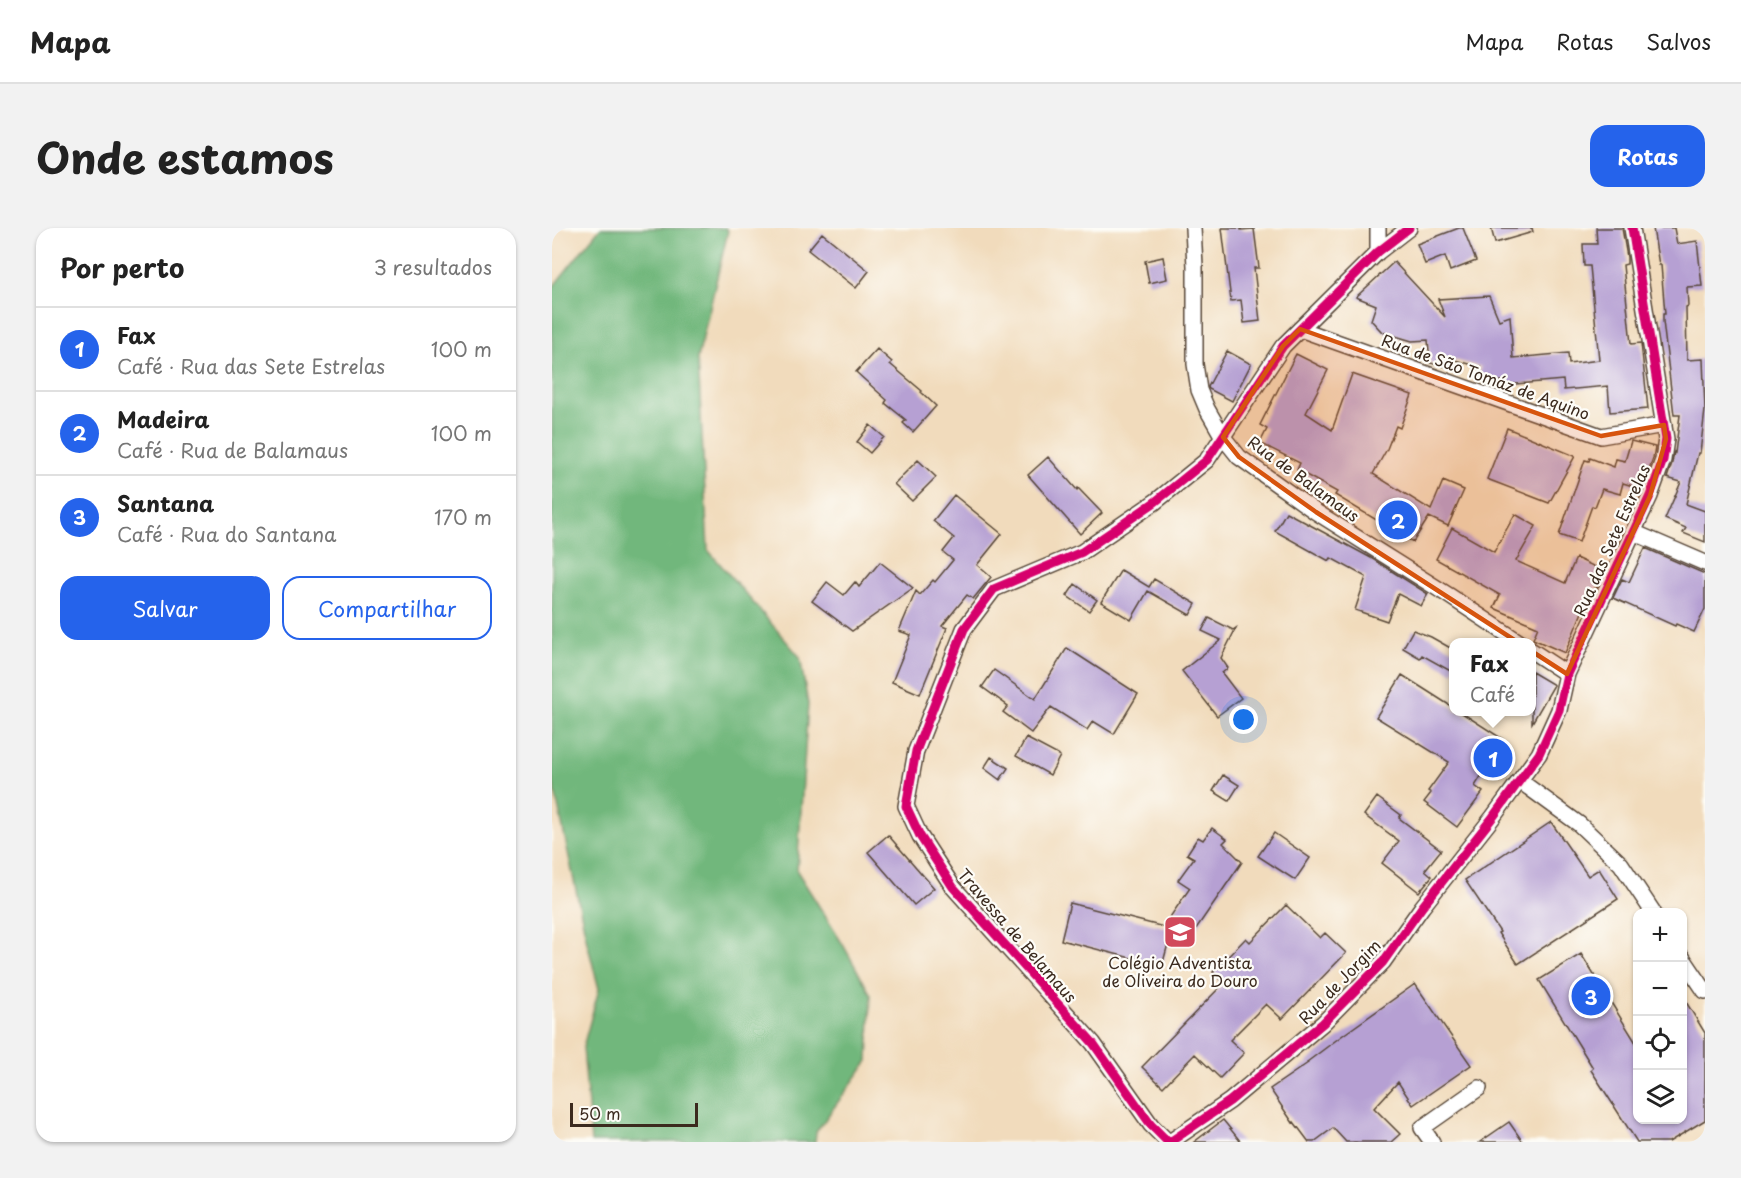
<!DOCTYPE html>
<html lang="pt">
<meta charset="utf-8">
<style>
:root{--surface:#fff;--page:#f2f2f2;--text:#222;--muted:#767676;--line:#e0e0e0;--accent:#2563eb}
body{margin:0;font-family:"Playpen Sans",sans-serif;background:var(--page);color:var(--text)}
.controls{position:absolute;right:18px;bottom:18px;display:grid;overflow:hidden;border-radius:12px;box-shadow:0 2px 4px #0004}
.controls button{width:54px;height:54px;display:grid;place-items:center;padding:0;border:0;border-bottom:2px solid var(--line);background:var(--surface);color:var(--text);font:30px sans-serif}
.scale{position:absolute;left:18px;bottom:15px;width:128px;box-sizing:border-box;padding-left:6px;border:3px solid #3b2a1e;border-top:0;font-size:16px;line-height:21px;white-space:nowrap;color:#3b2a1e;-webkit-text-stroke:4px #fdfcf7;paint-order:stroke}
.you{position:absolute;left:692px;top:492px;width:21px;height:21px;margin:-15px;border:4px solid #fff;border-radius:50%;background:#1a73e8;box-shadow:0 0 0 9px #1a73e833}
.badge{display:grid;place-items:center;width:39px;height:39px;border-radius:50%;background:var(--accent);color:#fff;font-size:20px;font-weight:700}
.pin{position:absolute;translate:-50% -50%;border:3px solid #fff;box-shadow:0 2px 6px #0006}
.popup{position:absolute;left:897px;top:410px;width:87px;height:78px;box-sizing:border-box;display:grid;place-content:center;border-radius:12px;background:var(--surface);filter:drop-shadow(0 2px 4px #0005);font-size:20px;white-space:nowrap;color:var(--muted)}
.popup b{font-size:22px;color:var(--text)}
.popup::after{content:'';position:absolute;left:50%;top:100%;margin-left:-12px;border:12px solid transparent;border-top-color:var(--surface)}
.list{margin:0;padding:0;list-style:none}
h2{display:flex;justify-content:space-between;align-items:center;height:78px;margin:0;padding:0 24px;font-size:26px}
h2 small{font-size:20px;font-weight:400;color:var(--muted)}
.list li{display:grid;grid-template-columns:39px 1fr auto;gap:18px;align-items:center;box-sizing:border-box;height:84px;padding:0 24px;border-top:2px solid var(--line)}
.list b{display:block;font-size:22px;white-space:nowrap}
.list p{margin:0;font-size:20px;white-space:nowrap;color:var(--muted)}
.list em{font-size:20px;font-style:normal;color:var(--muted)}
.actions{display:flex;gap:12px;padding:18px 24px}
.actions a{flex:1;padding:14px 0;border:2px solid var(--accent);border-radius:18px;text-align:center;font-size:21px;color:var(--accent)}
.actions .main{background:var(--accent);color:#fff}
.icon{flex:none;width:33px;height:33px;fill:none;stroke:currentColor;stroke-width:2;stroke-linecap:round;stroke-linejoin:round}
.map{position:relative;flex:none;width:1153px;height:914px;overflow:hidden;border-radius:18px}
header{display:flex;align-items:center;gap:36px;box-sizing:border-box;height:84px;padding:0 30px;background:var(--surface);border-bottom:2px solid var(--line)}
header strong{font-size:28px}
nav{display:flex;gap:33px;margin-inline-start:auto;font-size:21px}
.intro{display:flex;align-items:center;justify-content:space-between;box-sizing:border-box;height:144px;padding:0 36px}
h1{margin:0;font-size:42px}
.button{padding:15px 27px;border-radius:18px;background:var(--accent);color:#fff;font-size:21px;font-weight:700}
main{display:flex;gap:36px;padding:0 36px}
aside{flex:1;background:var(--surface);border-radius:18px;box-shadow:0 2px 4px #0004}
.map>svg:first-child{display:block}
</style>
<header>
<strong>Mapa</strong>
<nav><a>Mapa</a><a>Rotas</a><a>Salvos</a></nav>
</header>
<div class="intro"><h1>Onde estamos</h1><a class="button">Rotas</a></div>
<main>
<aside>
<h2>Por perto<small>3 resultados</small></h2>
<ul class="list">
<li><span class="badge">1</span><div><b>Fax</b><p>Café · Rua das Sete Estrelas</p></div><em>100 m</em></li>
<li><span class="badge">2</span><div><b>Madeira</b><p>Café · Rua de Balamaus</p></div><em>100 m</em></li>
<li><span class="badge">3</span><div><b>Santana</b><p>Café · Rua do Santana</p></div><em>170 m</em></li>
</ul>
<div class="actions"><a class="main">Salvar</a><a>Compartilhar</a></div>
</aside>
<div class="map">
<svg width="1153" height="914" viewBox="0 0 1153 914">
<rect width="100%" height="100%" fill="#fdfcf7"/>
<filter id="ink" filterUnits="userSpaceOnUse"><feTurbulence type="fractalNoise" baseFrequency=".0167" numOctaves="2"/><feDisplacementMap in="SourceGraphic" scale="12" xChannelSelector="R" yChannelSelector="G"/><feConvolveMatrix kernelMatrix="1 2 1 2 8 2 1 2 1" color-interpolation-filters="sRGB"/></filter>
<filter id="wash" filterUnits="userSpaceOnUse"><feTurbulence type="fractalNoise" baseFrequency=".008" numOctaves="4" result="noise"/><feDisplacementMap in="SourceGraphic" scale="24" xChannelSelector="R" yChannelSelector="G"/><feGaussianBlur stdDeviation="1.35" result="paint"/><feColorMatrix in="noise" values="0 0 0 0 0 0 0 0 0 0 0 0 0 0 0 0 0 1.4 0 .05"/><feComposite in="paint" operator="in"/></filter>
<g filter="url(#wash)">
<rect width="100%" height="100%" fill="#f1dbbc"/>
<path fill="#71b77c" stroke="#56704d" stroke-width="1.5" d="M48,0H174L176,3L146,130L156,322L248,429L256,476L245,643L290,715L319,767L316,833L264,904L263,914H39L31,819L47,761L35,714L0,549V60Z"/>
<g id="blocks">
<path fill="#b6a0d3" d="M670,0H689V2L702,1L707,40H702L708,93L692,95L689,72L679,73Z
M907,0H911L924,33L898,43L893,28L873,36L865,16Z
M939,0H980L981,4L943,15Z
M1044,0H1070L1075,29V36L1071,37L1079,116L1089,115L1096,181L1058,184L1056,158L1012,162L1011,152L952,157L953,153L936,154L926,152L929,139L895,130L896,139L878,135L876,112L860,113L830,104L819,92L824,77L804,69L842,34L893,89L886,71L937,68L947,92L958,88L961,130L1016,125L1017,136L1047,132L1038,38H1032L1031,16H1045Z
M1101,0H1122L1125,16L1145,13L1150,58L1135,59L1136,78L1134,79L1135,132L1151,131L1153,182L1148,225H1146L1134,276L1153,283V314L1131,305L1134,300L1113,291L1129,254L1115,250L1120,235L1122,224L1123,225L1128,187H1122L1111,93V86H1113L1109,37H1107Z
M270,5L317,43L304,60L256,22Z
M611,29L615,51L597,55L593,33Z
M325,121L340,134L338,136L370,163L369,164L384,178L361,204L351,195L354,192L333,175L335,172L304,144Z
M675,123L699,136L680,173L657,161L656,159Z
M744,126L776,142L754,185L780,202L800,146L860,167L848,200L844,198L835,221L821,246L879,282L891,253L912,262L896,298L877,289L861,314L783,267L785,264L745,242L748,235L708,215L715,201L708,197Z
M318,197L332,209L318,225L305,214Z
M955,200L1023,228L997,275L935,251Z
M1079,213L1103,219L1101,230L1090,261L1071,255L1068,266L1050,261L1043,279L1040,278L1027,314L1007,307L1033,232L1037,233L1038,230L1062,239L1064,231L1073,233Z
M496,229L525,262L526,260L550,285L528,306L476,247Z
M366,232L384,249L360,273L342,256Z
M402,267L450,306L425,337L439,349L421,371L415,367L390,398L395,400L368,466L340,454L359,407L347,403L364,363L368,367L381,352L383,354L401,332L391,324L402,310L381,293Z
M734,284L819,330L876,366L869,378L846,366L835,393L803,382L814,349L779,330L777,333L723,303Z
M963,286L984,298L964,333L1013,355L1024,330L1052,343L1044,361L1042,360L1035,377H1033L1013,425L981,411L986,399L942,380L948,367L884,331L900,300L942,324Z
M1093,320L1153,346V381L1142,404L1124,396L1123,398L1061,370L1070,351L1077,354Z
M328,334L361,360L300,403L260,373L275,354L292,367L303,354L307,359Z
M569,342L597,359L602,351L644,376L638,387L596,363L579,392L549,374Z
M523,356L545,372L537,383L515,368Z
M657,390L681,402L684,400L669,430L676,440L670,445L689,470L665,488L630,443L669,412L650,403Z
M861,402L879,409L902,422V445L870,427L868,430L851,420Z
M515,420L586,466L562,506L541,493L535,502L499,479L479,505L451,484L456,478L430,459L442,442L483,471Z
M980,444L1002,457L980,495Z
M850,447L902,480V483H907L952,512L923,558L931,564L905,599L872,574L879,565L876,563L897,534L824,489Z
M474,510L508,528L498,547L464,528Z
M439,529L456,540L448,552L432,540Z
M671,547L687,557L677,573L661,563Z
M825,569L849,587L847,590L889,622L873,642L880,648L867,664L830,635L847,613L812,587Z
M999,594L1036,648L1047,641L1066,671L966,736L946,705L948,704L913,652Z
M660,600L675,611L671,615L690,634L639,708L616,692L638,660L626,652L642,630L635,626L646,609L651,612Z
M722,605L758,630L743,652L706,628Z
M336,607L382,660L362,677L316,624Z
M518,675L620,701L610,738L509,712Z
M734,677L768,710L773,705L794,725L730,791L714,776L678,812L692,825L668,850L643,826L611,859L590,839L672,755L661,744L694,710L698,714Z
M1029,726L1086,818V891H1131V769L1153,805V892L1117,914H1085L1039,842L1041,840L987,752Z
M863,756L919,837L861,877L846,854L822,880L848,906L839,914H794L781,900L762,914H757L742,894L741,895L718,861L756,835L755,834L791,807Z
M671,892L689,914H642Z
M957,894L971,914H928Z"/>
</g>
</g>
<g filter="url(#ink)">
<use href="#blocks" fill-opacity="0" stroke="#564536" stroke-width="1.5"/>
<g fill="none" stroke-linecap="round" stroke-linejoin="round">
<g stroke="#564536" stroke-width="18">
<path id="minor" d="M641,0L643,38V136L647,162L655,181L671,209L687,229L764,284L896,367L967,414
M826,0V24
M748,101L1049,208L1112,197
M1081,304L1153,335
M980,423L1015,446
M968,553L1027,596L1069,636L1101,684
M1130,729L1153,763
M616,914L599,897L541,815L401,659L368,608L354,578L364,523L412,401L442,361L530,324L603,274L655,232L731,118L826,24L857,0
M618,914L678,873L771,795L831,734L870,679L941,589L987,526L1007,482L1015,446L1098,268L1111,232L1114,211L1080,0
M880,914L870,900L927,860"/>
</g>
<use href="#minor" stroke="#fff" stroke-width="15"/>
<g stroke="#fdfcf7" stroke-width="13">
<path id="cycleway" d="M616,914L599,897L541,815L401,659L368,608L354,578L364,523L412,401L442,361L530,324L603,274L655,232L731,118L826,24L857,0
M618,914L678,873L771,795L831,734L870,679L941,589L987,526L1007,482L1015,446L1098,268L1111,232L1114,211L1080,0"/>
</g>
<use href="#cycleway" stroke="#d6006c" stroke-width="9"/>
</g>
</g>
<path fill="#d7540e" fill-opacity="0.2" stroke="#d7540e" stroke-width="4.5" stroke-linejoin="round" d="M748,101L1049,208L1112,197L1114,211L1098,268L1015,446L764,284L687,229L671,209L731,118Z"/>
<defs>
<g id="school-square" transform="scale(1.725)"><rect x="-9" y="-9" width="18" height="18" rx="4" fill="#d1495b" stroke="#fdfcf7"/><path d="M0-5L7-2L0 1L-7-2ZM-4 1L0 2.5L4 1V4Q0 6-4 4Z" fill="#fff"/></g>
</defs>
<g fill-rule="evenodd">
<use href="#school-square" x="628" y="704"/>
</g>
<g text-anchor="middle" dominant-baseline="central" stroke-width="4.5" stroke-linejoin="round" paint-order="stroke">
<g font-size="16" fill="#3b2a1e" stroke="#fdfcf7">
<text transform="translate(934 148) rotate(20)">Rua de São Tomáz de Aquino</text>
<text transform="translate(752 250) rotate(36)">Rua de Balamaus</text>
<text transform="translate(1059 312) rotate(-66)">Rua das Sete Estrelas</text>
<text transform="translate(466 707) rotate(49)">Travessa de Belamaus</text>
<text transform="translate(787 753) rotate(-46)">Rua de Jorgim</text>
</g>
<g font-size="16" fill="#3b2a1e" stroke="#fdfcf7">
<text x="628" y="734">Colégio Adventista<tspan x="628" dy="18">de Oliveira do Douro</tspan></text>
</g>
</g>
</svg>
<div class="controls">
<button>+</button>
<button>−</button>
<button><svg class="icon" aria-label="locate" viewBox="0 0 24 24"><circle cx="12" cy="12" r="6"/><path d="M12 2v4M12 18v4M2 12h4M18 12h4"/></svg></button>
<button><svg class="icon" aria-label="layers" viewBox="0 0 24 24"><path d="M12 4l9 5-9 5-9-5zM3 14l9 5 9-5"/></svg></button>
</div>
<div class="scale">50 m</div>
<div class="you"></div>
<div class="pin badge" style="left:941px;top:530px">1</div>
<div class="popup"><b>Fax</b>Café</div>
<div class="pin badge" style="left:846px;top:292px">2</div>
<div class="pin badge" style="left:1039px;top:768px">3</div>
</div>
</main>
